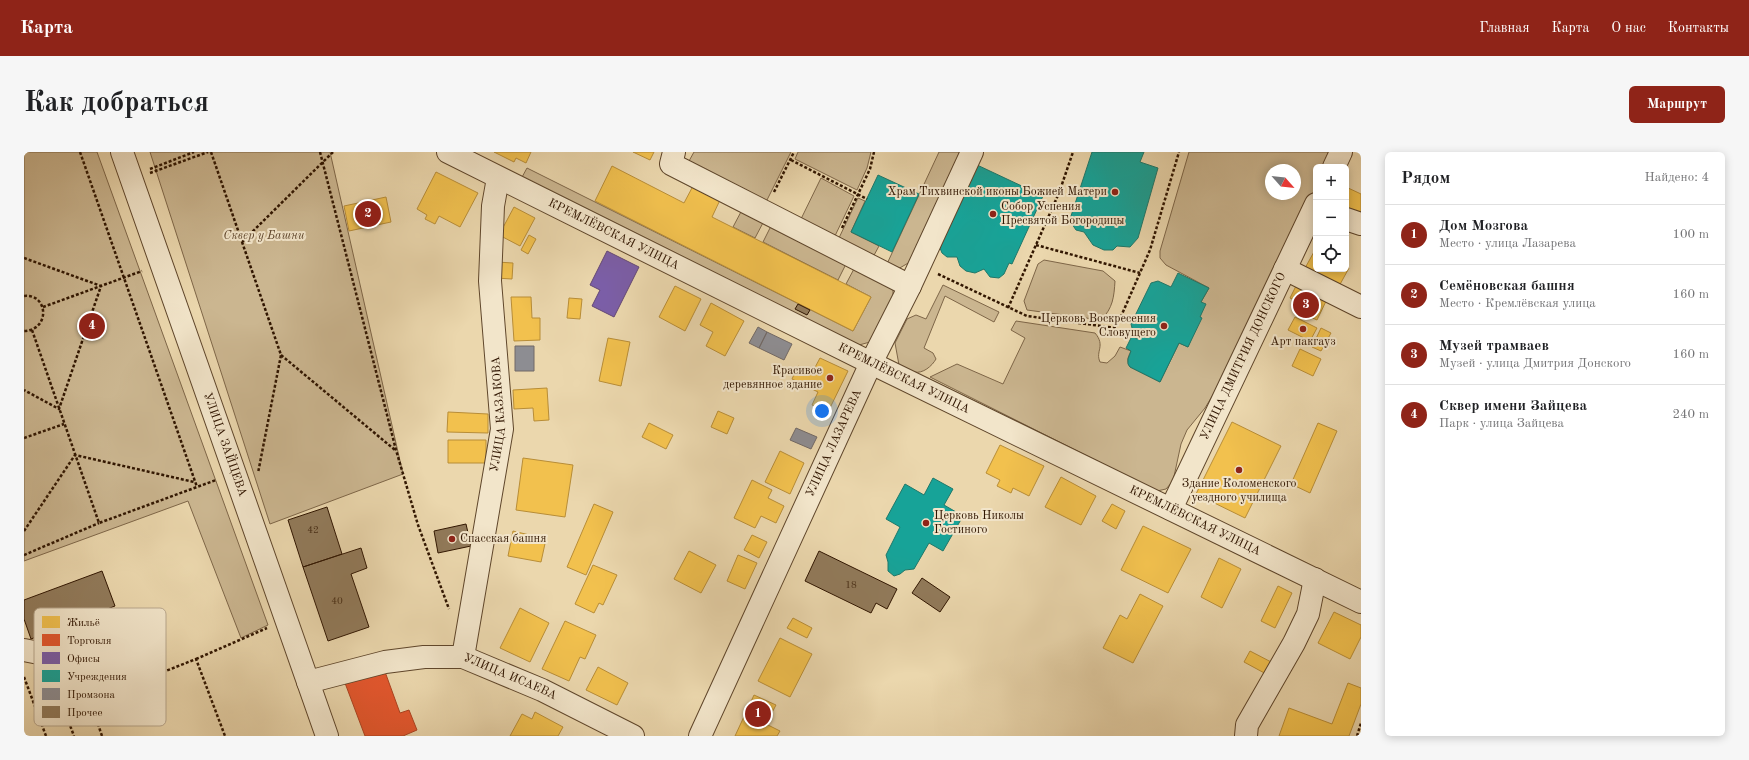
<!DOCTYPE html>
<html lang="ru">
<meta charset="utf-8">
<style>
:root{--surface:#fff;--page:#f6f6f6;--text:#202124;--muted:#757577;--line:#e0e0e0;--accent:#8f2418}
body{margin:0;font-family:"Old Standard TT",serif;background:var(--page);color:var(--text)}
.controls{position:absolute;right:12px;top:12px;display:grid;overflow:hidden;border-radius:6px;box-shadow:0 2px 10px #0003}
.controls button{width:36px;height:36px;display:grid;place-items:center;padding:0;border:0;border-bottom:1px solid var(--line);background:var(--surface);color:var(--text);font:20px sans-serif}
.compass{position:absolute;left:1241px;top:12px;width:36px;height:36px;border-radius:50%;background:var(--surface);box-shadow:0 2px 10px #0003;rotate:117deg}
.you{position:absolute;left:798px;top:259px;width:14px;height:14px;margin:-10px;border:3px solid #fff;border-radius:50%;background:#1a73e8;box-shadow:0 0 0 6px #1a73e833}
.badge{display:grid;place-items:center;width:26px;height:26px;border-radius:50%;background:var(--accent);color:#fff;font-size:13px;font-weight:700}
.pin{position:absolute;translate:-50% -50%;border:2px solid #fff;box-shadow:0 1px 4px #0006}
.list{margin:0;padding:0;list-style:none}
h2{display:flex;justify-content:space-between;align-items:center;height:52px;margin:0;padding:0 16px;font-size:17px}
h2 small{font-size:13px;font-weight:400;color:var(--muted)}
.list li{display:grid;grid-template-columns:26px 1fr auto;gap:12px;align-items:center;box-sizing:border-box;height:60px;padding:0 16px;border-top:1px solid var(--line)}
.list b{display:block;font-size:15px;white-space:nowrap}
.list p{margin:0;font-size:13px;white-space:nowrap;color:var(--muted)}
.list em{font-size:13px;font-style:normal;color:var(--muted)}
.icon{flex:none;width:22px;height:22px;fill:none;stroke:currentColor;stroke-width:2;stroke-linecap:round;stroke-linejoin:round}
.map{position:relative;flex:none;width:1337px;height:584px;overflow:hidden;border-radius:6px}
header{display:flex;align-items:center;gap:24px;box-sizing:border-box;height:56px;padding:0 20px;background:var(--accent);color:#fff}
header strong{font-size:19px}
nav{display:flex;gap:22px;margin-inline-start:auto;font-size:14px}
.intro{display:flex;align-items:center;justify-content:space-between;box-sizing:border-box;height:96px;padding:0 24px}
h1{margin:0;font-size:28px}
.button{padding:10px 18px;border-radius:6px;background:var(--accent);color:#fff;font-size:14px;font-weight:700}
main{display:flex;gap:24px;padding:0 24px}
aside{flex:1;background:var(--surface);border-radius:6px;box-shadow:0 2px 10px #0003}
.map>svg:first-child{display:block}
</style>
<header>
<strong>Карта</strong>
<nav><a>Главная</a><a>Карта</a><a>О нас</a><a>Контакты</a></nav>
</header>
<div class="intro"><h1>Как добраться</h1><a class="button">Маршрут</a></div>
<main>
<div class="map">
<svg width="1337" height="584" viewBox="0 0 1337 584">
<rect width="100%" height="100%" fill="#ebd7ad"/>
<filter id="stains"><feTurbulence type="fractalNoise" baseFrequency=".005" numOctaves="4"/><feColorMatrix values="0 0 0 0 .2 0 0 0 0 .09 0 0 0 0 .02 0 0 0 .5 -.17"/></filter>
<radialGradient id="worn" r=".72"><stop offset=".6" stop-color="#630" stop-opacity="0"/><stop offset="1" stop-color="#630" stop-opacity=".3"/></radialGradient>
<path fill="#cbb690" stroke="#7e6648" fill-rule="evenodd" d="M0,0H73L244,473L217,486L164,349L0,409Z
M126,0H306L379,322L246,372Z
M670,0H767L743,48L740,50L665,9Z
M774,0H847L843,16L833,38L771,7Z
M915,0H936L886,110L874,117L862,114Z
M1165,0H1305L1302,15H1292V35L1209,210L1181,256L1163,278L1157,292L1149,329L1142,337L1133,339L906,225L933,212L979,232L1001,186L987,178L992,169L1071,181C1082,194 1071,199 1076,210L1083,211L1091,204L1096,195L1107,199C1104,205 1102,209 1106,215L1136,230L1155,191L1164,195L1176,165L1177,150L1185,136L1142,113L1136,106V99ZM1247,18H1271V42H1247Z
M503,16L829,179L847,145L822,132L831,115L869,137V146L846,190L835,193L497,27Z
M797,26L830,44L810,86L776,69Z
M834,46L841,49L827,80L855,94L848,107L814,88Z
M719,56L741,67L731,86L709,75Z
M748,72L823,110L814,128L739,90Z
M1020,108L1079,119L1091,129C1090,145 1089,156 1077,168L1003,158L1000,149L1014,112Z
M919,133L975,160L970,170L921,144L900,196L909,201L912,207C908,214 899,222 890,220C885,219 879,215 875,213L871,191L883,167L892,163L902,167Z"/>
<path fill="#f2c14e" stroke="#b88d37" d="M470,0H507L502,11L492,6L490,10Z
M609,0H630L626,8Z
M588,14L660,51L669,34L696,48L688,65L847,145L829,179L571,49Z
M412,20L454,41L436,75L415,64L411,72L401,67L403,63L393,57Z
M1322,35L1337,42V66L1322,59Z
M362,45L367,70L325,79L320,54Z
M490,55L511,66L496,94L475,83Z
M505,83L512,87L504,102L497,98Z
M1291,98H1292V117H1322V114L1325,116L1314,136L1280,118Z
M473,110L489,111L488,127L472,126Z
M1274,130L1304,145L1293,168L1282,163L1286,156L1266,146Z
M651,134L677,147L661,179L635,165Z
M487,145H507L508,166H516V188L490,189Z
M545,146L558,147L556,167L543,166Z
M687,151L720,169L701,204L682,194L689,180L676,173Z
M1271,165L1293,176L1286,189L1264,178Z
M1297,176L1307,181L1297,199L1288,195Z
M584,186L606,190L597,234L575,229Z
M1276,197L1297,207L1289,224L1268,214Z
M796,206L824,219L804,260L788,253L794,240L768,227L774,214L788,221Z
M523,236L525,268L510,269L509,256L490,257L489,238Z
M694,259L710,266L703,282L687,275Z
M424,260L464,262V281L423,280Z
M1208,270L1257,294L1221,366L1172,342Z
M625,271L649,283L642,297L618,285Z
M1294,271L1313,279L1286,341L1267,332Z
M424,288H462V311H424Z
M976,293L1020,314L1005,344L989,336L987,341L973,334L976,328L962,321Z
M756,299L780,311L766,342L741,330Z
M499,306L549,313L541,365L492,358Z
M1037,325L1072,344L1057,373L1021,355Z
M728,328L748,338L744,346L760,354L752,371L737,364L731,376L710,366Z
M570,352L589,360L562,423L543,415Z
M1088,352L1101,359L1092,377L1078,369Z
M1119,374L1167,397L1144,441L1097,418Z
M489,379L522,387L517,410L484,404Z
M728,383L743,390L735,406L720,398Z
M665,399L692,413L677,441L650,427Z
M714,403L733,411L721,437L703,429Z
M1195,406L1217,417L1198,456L1177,445Z
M569,413L593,423L579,453L575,451L570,461L551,452Z
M1254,434L1268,441L1251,476L1237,469Z
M1116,442L1139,454L1109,511L1079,496L1096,463L1103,467Z
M496,456L525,471L506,510L476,496Z
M1310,460L1337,473V485L1326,507L1294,491Z
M769,466L788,476L783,486L763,476Z
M541,469L572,483L561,507L556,505L545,529L518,517Z
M756,486L788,502L766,545L734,529Z
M1226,499L1251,512L1244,523L1220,510Z
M574,515L604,531L593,553L562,538Z
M1324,531L1337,536V552L1325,584H1255L1265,556L1308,572Z
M730,543L752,553L742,572L756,579L753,584H711Z
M511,560L539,575L534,584H486L498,562L508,567Z"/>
<path fill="#e4572e" stroke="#ae4320" d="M360,517L376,561L385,558L393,578L379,584H341L321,531Z"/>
<path fill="#7b5ea7" stroke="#644875" d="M583,99L615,115L590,165L568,154L576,138L566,133Z"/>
<path fill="#17a398" stroke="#1e786a" d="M1068,0H1120L1116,10L1134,16L1114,86L1106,95L1093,94L1089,98H1080L1069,93L1060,80L1052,78L1048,72L1047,64Z
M951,12L1019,44L988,112L985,111L980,122L975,126L966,125L960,117L951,121L942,119L936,114L933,105H923L918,101L916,96Z
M854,23L895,42L868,100L827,80Z
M1154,121L1185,136L1177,150L1182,152L1176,165L1178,166L1164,195L1155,191L1136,230L1106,215L1104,212V207L1107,199L1102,196L1108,184L1113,187L1115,183L1109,180L1107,172L1127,131L1134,129L1147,135Z
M909,326L929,337L920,353L939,364L919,399L905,391L890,417L881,418L876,422L870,424L864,419V410L862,403L876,375L862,367L881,332L900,343Z"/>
<path fill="#8d8d92" stroke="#716966" d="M734,175L743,180L735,196L725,191Z
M743,180L768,192L760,208L735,196Z
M491,194H510V219H491Z
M772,276L793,285L787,297L766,288Z"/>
<path fill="#917a5a" stroke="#301500" d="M774,152L786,158L783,163L771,157Z
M303,355L318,402L279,415L264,368Z
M442,372L447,394L414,401L410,379Z
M337,396L343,416L327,422L345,475L304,489L279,415Z
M795,399L873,437L863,457L852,451L847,461L781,429Z
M78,419L91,454L7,487L0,467V448Z
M898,426L926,445L916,460L888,441Z"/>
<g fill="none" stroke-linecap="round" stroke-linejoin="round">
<g stroke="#5f462b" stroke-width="24">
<g id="minor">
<path id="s1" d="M98,0L303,584"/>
<path id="s2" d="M424,0L847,211L1337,450"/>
<path d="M650,0L647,12L886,134"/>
<path d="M1310,15L1317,0"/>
<path d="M1322,67L1337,72"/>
<path d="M1261,117L1337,155"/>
<path id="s3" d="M1147,357L1292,52"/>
<path d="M0,498L20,502L100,472L113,506L32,535L20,502"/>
<path id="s4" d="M439,505L478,277L466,129L469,54L474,26"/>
<path id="s5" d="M284,530L361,510L400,505H439L518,538L609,584"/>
<path id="s6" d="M676,584L847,211L886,134L948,0"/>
<path d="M1222,584L1223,573L1270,491L1284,462L1291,427"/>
</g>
</g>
<path stroke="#301500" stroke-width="2.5" stroke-dasharray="3 2" stroke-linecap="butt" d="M56,0L173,335
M187,0L257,203L234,321
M296,0L372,298L394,373L425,457
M767,8L843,47
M126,17L170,0
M126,21L184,0
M750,40L770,0
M818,76L846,17L850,0
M218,90L309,0
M1012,93L1116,121
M0,106L77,134L35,257L0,238
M914,122L1003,164L1092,176L1126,98L1155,0
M0,144C24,141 27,178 0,179
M1268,152L1284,160
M19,155L118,119
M984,156L1035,41L1049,0
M8,178L75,371L192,328
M257,203L371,298
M0,286L40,272
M0,379L51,303L170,330
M0,403L75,371
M172,507L243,476
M0,525L22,584
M41,560L50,584
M78,584L66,549L172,507L201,584
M1333,584L1337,571"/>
<use href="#minor" stroke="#f2e5ca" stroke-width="22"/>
</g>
<g fill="#8f2418" stroke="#f2e5ca" stroke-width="1.5">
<circle cx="1091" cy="40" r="4"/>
<circle cx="969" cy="62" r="4"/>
<circle cx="1140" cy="174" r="4"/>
<circle cx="1279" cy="177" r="4"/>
<circle cx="806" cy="226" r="4"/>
<circle cx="1215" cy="318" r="4"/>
<circle cx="902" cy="371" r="4"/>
<circle cx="428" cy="387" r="4"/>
</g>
<g text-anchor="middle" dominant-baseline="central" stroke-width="4" stroke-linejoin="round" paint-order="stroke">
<g font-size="10" fill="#482e16">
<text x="289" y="378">42</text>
<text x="827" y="433">18</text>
<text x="313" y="449">40</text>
</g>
<g font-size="12" fill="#301500" stroke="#f2e5ca" text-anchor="end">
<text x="1083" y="40">Храм Тихвинской иконы Божией Матери</text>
<text x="977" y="55" text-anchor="start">Собор Успения<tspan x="977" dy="14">Пресвятой Богородицы</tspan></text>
<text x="1132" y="167">Церковь Воскресения<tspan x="1132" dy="14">Словущего</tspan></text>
<text x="1279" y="190" text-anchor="middle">Арт пакгауз</text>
<text x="798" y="219">Красивое<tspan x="798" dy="14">деревянное здание</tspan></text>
<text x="1215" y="332" text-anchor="middle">Здание Коломенского<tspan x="1215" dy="14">уездного училища</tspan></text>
<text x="910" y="364" text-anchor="start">Церковь Николы<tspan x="910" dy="14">Гостиного</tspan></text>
<text x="436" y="387" text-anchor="start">Спасская башня</text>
</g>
<g font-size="12" fill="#301500" stroke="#f2e5ca">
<text stroke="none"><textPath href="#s2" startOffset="185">КРЕМЛЁВСКАЯ УЛИЦА</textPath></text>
<text stroke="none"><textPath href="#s3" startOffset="169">УЛИЦА ДМИТРИЯ ДОНСКОГО</textPath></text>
<text stroke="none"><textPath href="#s2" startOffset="509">КРЕМЛЁВСКАЯ УЛИЦА</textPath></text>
<text stroke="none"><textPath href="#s4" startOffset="246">УЛИЦА КАЗАКОВА</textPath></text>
<text stroke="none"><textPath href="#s6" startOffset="322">УЛИЦА ЛАЗАРЕВА</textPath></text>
<text stroke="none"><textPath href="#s1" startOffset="310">УЛИЦА ЗАЙЦЕВА</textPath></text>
<text stroke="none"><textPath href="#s2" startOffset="833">КРЕМЛЁВСКАЯ УЛИЦА</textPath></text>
<text stroke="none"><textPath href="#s5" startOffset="209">УЛИЦА ИСАЕВА</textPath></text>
</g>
<g font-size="12" font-style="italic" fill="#5e452b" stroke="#f2e5ca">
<text x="240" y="84">Сквер у Башни</text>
</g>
</g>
<rect x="10" y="456" width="132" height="118" rx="6" fill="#f2e5ca" stroke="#b8a78d" stroke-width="1"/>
<rect x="18" y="464" width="18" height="12" fill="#f2c14e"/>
<rect x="18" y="482" width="18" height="12" fill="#e4572e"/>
<rect x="18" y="500" width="18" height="12" fill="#7b5ea7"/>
<rect x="18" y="518" width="18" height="12" fill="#17a398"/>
<rect x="18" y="536" width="18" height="12" fill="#8d8d92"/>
<rect x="18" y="554" width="18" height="12" fill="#917a5a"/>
<g font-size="11" fill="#301500">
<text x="43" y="474">Жильё</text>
<text x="43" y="492">Торговля</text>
<text x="43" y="510">Офисы</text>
<text x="43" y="528">Учреждения</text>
<text x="43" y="546">Промзона</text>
<text x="43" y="564">Прочее</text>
</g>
<rect width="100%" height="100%" filter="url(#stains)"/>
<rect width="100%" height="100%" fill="url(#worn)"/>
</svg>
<div class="controls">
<button>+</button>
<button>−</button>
<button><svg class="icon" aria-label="locate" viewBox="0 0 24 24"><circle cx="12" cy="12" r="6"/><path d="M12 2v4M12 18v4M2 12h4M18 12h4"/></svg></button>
</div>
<svg class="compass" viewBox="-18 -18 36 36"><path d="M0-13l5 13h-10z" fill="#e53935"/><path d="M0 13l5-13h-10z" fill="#757577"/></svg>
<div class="you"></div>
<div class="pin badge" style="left:734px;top:562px">1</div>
<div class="pin badge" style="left:344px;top:62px">2</div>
<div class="pin badge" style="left:1282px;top:153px">3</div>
<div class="pin badge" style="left:68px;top:174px">4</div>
</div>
<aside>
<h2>Рядом<small>Найдено: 4</small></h2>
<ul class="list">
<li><span class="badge">1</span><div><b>Дом Мозгова</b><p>Место · улица Лазарева</p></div><em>100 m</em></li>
<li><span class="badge">2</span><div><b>Семёновская башня</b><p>Место · Кремлёвская улица</p></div><em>160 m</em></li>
<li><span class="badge">3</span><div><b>Музей трамваев</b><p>Музей · улица Дмитрия Донского</p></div><em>160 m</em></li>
<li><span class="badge">4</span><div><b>Сквер имени Зайцева</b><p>Парк · улица Зайцева</p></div><em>240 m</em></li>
</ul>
</aside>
</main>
